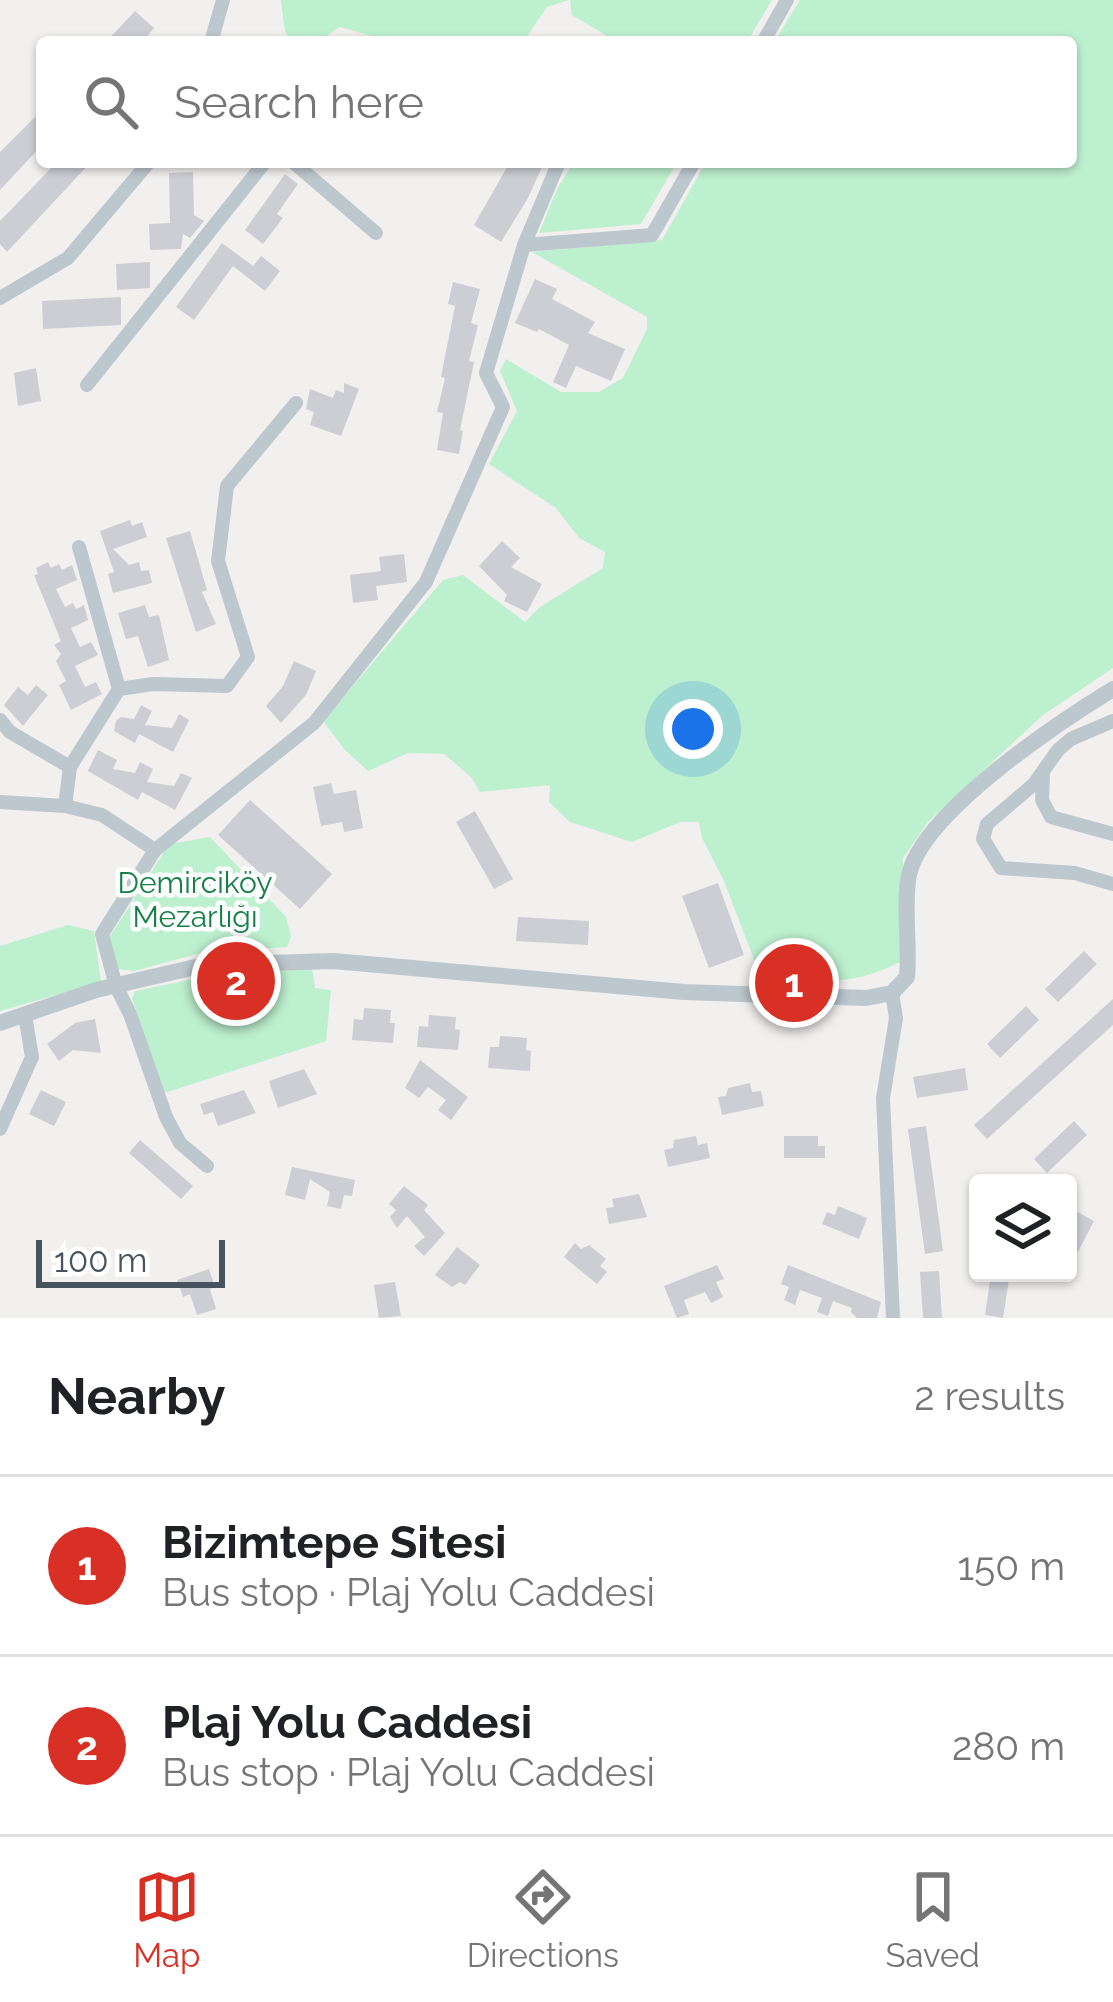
<!DOCTYPE html>
<meta charset="utf-8">
<style>
:root{--surface:#fff;--page:#f6f6f6;--text:#202124;--muted:#757577;--line:#e0e0e0;--accent:#d93025}
body{margin:0;font-family:Raleway,sans-serif;background:var(--page);color:var(--text)}
.controls{position:absolute;right:36px;bottom:36px;display:grid;overflow:hidden;border-radius:12px;box-shadow:0 3px 9px #0004}
.controls button{width:108px;height:108px;display:grid;place-items:center;padding:0;border:0;border-bottom:3px solid var(--line);background:var(--surface);color:var(--text);font:60px sans-serif}
.scale{position:absolute;left:36px;bottom:30px;width:189px;box-sizing:border-box;padding-left:12px;border:6px solid #47535d;border-top:0;font-size:33px;line-height:42px;white-space:nowrap;color:#47535d;-webkit-text-stroke:9px #fff;paint-order:stroke}
.you{position:absolute;left:693px;top:729px;width:42px;height:42px;margin:-30px;border:9px solid #fff;border-radius:50%;background:#1a73e8;box-shadow:0 0 0 18px #1a73e833}
.badge{display:grid;place-items:center;width:78px;height:78px;border-radius:50%;background:var(--accent);color:#fff;font-size:39px;font-weight:700}
.pin{position:absolute;translate:-50% -50%;border:6px solid #fff;box-shadow:0 3px 12px #0006}
.list{margin:0;padding:0;list-style:none}
h2{display:flex;justify-content:space-between;align-items:center;height:156px;margin:0;padding:0 48px;font-size:51px}
h2 small{font-size:39px;font-weight:400;color:var(--muted)}
.list li{display:grid;grid-template-columns:78px 1fr auto;gap:36px;align-items:center;box-sizing:border-box;height:180px;padding:0 48px;border-top:3px solid var(--line)}
.list b{display:block;font-size:45px;white-space:nowrap}
.list p{margin:0;font-size:39px;white-space:nowrap;color:var(--muted)}
.list em{font-size:39px;font-style:normal;color:var(--muted)}
.icon{flex:none;width:66px;height:66px;fill:none;stroke:currentColor;stroke-width:2;stroke-linecap:round;stroke-linejoin:round}
.map{position:relative;flex:none;width:1113px;height:1318px;overflow:hidden}
.search{position:absolute;background:var(--surface);box-shadow:0 3px 9px #0004;left:36px;right:36px;top:36px;height:132px;display:flex;align-items:center;gap:30px;box-sizing:border-box;padding:0 42px;border-radius:12px;color:var(--muted);font-size:45px}
.sheet{height:516px;background:var(--surface)}
nav{display:flex;justify-content:space-around;align-items:center;box-sizing:border-box;height:168px;border-top:3px solid var(--line);background:var(--surface);font-size:33px;color:var(--muted)}
nav a{display:grid;justify-items:center;gap:6px}
nav .on{color:var(--accent)}
.map>svg:first-child{display:block}
</style>
<div class="map">
<svg width="1113" height="1318" viewBox="0 0 1113 1318">
<rect width="100%" height="100%" fill="#f2efef"/>
<path fill="#bdf0cf" d="M281,0H569L547,7L523,42H419L403,36L393,42L340,27L317,42H294L285,32Z
M570,0H772L747,42H617L572,15Z
M800,0H1113V668L1043,715L928,822L903,858L900,962C848,988 815,982 760,975L724,881L702,838L699,822H680L632,842L570,822L549,802L550,785L480,792L471,777L444,754L408,753L368,771L345,750L323,721L443,580L463,575L525,622L540,607L603,568L605,552L579,538L556,508L489,464L517,411L500,371L506,359L561,392H599L623,378L647,329V317L532,252L662,240L706,162H1071V42H774Z
M574,162H677L641,224L539,233L558,187Z
M210,837L286,917L291,937L287,947L204,952L134,971L117,969L107,941L169,844Z
M68,925L94,931L101,982L0,1011V946Z
M312,969L315,988L331,990L326,1041L164,1093L132,998L135,991L213,975Z"/>
<path fill="#ccced4" d="M135,11L154,28L142,42H106Z
M42,110V145L0,190V152Z
M57,162H91L7,252L0,244V221Z
M510,162L543,165L528,198L501,242L474,225Z
M193,172L194,215L204,221L190,238L183,234L181,249L150,250L149,224L170,223L169,173Z
M285,174L298,184L277,214L283,218L263,244L245,230Z
M222,243L253,266L261,256L280,271L265,291L233,266L194,320L176,307Z
M150,262V288L117,290L116,264Z
M535,279L557,289L552,299L595,322L588,333L625,349L611,381L576,366L566,388L553,382L569,345L539,329L537,332L515,323Z
M453,282L480,289L471,323L478,325L469,361L474,362L460,430L463,431L459,454L437,450L443,413L437,412L445,378L441,377L455,306L448,304Z
M121,297V325L43,329L42,301Z
M36,368L41,401L18,406L14,373Z
M344,383L359,389L341,436L310,425L314,412L306,409L310,389L333,398L336,390L344,393Z
M130,520L132,526L142,522L147,537L113,549L129,565L139,562L141,571L149,570L152,583L113,593L108,574L114,572L100,531Z
M190,531L207,590L202,592L216,624L196,632L166,538Z
M502,541L520,558L511,567L542,584L527,612L504,601L507,595L479,566Z
M404,554L407,582L376,586L378,600L353,603L350,575L381,571L379,557Z
M48,562L51,568L59,564L62,570L72,565L77,580L56,589L65,607L73,603L76,609L84,605L88,620L71,628L80,647L91,642L98,655L75,666L85,687L96,682L102,694L71,710L59,685L66,681L56,661L61,654L54,645L61,641L34,575L38,574L36,568Z
M145,605L149,617L159,615L169,660L148,667L138,636L126,639L118,613Z
M294,661L316,671L306,695L281,723L266,706L283,686Z
M36,685L48,695L23,726L4,705L18,687L28,695Z
M141,705L152,711L145,725L172,728L179,714L189,720L173,752L139,734L135,743L114,731L116,721L121,717L134,719Z
M98,750L117,760L113,769L135,773L140,762L153,769L147,782L174,786L181,773L192,778L175,810L142,792L138,800L88,771Z
M331,783L334,794L356,790L363,828L344,832L342,822L321,826L313,787Z
M250,800L332,874L300,909L218,835Z
M475,811L513,879L494,889L456,822Z
M718,883L744,955L709,968L682,896Z
M518,917L589,921L588,945L516,941Z
M1084,951L1097,964L1058,1002L1045,989Z
M1113,999V1025L987,1139L974,1125Z
M1026,1006L1039,1020L1000,1058L987,1044Z
M364,1008L391,1010L390,1023H395L393,1043L352,1040L354,1019L363,1020Z
M429,1015L456,1017L455,1029L460,1030L458,1050L417,1047L419,1026L428,1027Z
M95,1019L101,1053L73,1050L59,1061L47,1044L75,1023Z
M500,1036L527,1038L526,1050L531,1051L530,1071L488,1068L490,1047H499Z
M420,1060L468,1097L451,1120L438,1110L446,1100L428,1087L419,1098L405,1088Z
M965,1068L968,1090L917,1098L913,1077Z
M304,1069L317,1094L278,1108L269,1081Z
M750,1083L752,1092L761,1091L764,1106L722,1115L718,1097L726,1096L728,1088Z
M41,1090L66,1102L54,1126L29,1114Z
M244,1090L256,1113L218,1126L213,1112L204,1115L200,1104Z
M1074,1121L1087,1135L1047,1173L1034,1159Z
M926,1126L943,1251L925,1254L908,1129Z
M696,1136L698,1145L707,1143L710,1158L668,1167L664,1150L673,1148L674,1140Z
M784,1136H818V1146H825V1158H784Z
M140,1140L193,1186L181,1199L129,1153Z
M292,1167L355,1180L352,1196L344,1195L341,1209L327,1206L330,1192L310,1179L305,1200L285,1195Z
M404,1186L428,1205L424,1210L445,1233L424,1256L414,1246L425,1237L407,1216L397,1228L390,1217L396,1210L389,1204Z
M639,1194L647,1217L609,1224L606,1208L614,1207L612,1199Z
M838,1206L867,1218L859,1239L822,1224L827,1212L835,1215Z
M1078,1212L1094,1221L1068,1271V1231Z
M575,1243L581,1249L589,1245L606,1259L600,1266L607,1272L597,1284L564,1257Z
M457,1247L480,1265L465,1285L460,1282L452,1287L435,1275Z
M717,1265L724,1279L716,1282L723,1297L711,1303L705,1292L684,1300L689,1314L677,1318L664,1286Z
M788,1265L881,1302L877,1318H857L851,1312L852,1308L833,1301L828,1316L817,1312L822,1298L800,1290L795,1305L784,1300L789,1287L781,1284Z
M209,1269L215,1287L210,1289L216,1309L197,1315L190,1294L183,1297L177,1280Z
M939,1271L942,1318H923L920,1272Z
M991,1273H1010L1003,1318L985,1315Z
M395,1282L401,1316L379,1318L374,1285Z"/>
<g fill="none" stroke-linecap="round" stroke-linejoin="round">
<path stroke="#bdc7ce" stroke-width="14" d="M211,42L223,0
M763,42L787,0
M293,162L376,233
M524,245L652,235L694,162
M0,298L68,258L149,162
M87,385L265,162
M79,547L119,689
M0,720L10,732L70,767L65,806
M1113,721L1071,739L1058,750L1034,784L987,824L983,839L1001,868L1075,873L1113,884
M70,767L119,689L153,684L227,686L248,657L218,561L227,486L296,403
M1043,774L1042,800L1051,817L1113,834
M0,802L65,806L102,815L155,850L314,723L426,582L503,407L486,373L524,245L559,162
M155,850L102,934L116,986L130,1014L166,1117L180,1143L207,1166
M892,993L896,1018L883,1098L893,1318
M0,1129L32,1057L25,1015"/>
<path stroke="#bdc7ce" stroke-width="16" d="M0,1023L96,990L204,965L333,961L684,992L866,998L892,993L907,977C910,945 903,904 909,875C922,813 1059,722 1113,689"/>
</g>
<g text-anchor="middle" dominant-baseline="central" stroke-width="9" stroke-linejoin="round" paint-order="stroke">
<g font-size="30" fill="#168048" stroke="#fff">
<text x="195" y="882">Demirciköy<tspan x="195" dy="34">Mezarlığı</tspan></text>
</g>
</g>
</svg>
<div class="controls">
<button><svg class="icon" aria-label="layers" viewBox="0 0 24 24"><path d="M12 4l9 5-9 5-9-5zM3 14l9 5 9-5"/></svg></button>
</div>
<div class="scale">100 m</div>
<div class="you"></div>
<div class="pin badge" style="left:794px;top:983px">1</div>
<div class="pin badge" style="left:236px;top:981px">2</div>
<div class="search"><svg class="icon" aria-label="search" viewBox="0 0 24 24"><circle cx="10" cy="10" r="6"/><path d="M15 15l6 6"/></svg>Search here</div>
</div>
<section class="sheet">
<h2>Nearby<small>2 results</small></h2>
<ul class="list">
<li><span class="badge">1</span><div><b>Bizimtepe Sitesi</b><p>Bus stop · Plaj Yolu Caddesi</p></div><em>150 m</em></li>
<li><span class="badge">2</span><div><b>Plaj Yolu Caddesi</b><p>Bus stop · Plaj Yolu Caddesi</p></div><em>280 m</em></li>
</ul>
</section>
<nav>
<a class="on"><svg class="icon" aria-label="map" viewBox="0 0 24 24"><path d="M3 6l6-2 6 2 6-2v14l-6 2-6-2-6 2zM9 4v14M15 6v14"/></svg>Map</a>
<a><svg class="icon" aria-label="directions" viewBox="0 0 24 24"><path d="M12 3l9 9-9 9-9-9zM9 14v-3h6M13 9l2 2-2 2"/></svg>Directions</a>
<a><svg class="icon" aria-label="saved" viewBox="0 0 24 24"><path d="M7 4h10v16l-5-4-5 4z"/></svg>Saved</a>
</nav>
